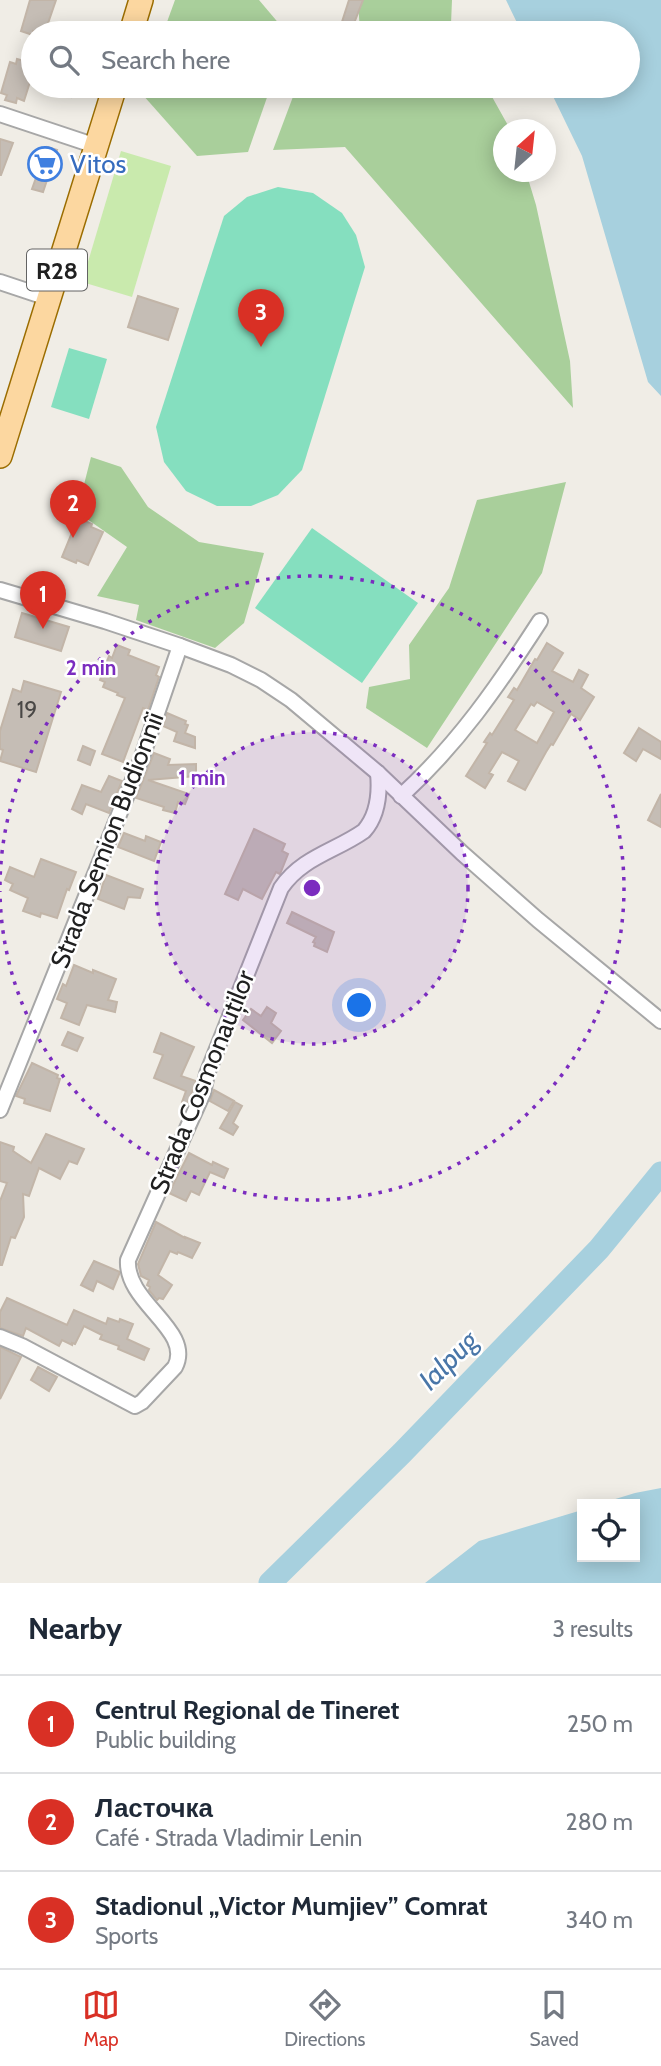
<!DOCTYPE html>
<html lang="en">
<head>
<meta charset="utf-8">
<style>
	:root { --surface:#fff; --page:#f2f2f3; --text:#1f2937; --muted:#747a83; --line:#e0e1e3; --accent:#d93025 }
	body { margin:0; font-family:Cabin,sans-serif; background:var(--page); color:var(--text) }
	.controls { position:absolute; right:21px; bottom:21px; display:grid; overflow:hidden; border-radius:0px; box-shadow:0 4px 18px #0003 }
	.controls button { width:63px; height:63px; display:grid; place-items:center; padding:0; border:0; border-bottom:2px solid var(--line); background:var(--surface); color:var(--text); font:35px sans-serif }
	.compass { position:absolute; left:493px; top:119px; width:63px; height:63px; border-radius:50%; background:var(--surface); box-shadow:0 4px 18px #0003; rotate:27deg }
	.you { position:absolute; left:360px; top:1006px; width:24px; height:24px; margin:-18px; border:5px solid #fff; border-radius:50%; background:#1a73e8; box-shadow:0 0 0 10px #1a73e833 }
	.badge { display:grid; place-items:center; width:46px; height:46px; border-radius:50%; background:var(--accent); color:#fff; font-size:23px; font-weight:700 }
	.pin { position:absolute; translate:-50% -58px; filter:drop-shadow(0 2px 4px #0008) }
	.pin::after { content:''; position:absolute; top:37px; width:24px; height:21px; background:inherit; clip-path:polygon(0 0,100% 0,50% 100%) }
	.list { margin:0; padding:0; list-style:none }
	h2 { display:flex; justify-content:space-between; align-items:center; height:91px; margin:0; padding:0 28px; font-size:30px }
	h2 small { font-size:23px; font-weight:400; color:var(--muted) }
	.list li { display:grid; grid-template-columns:46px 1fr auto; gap:21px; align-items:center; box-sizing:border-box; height:98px; padding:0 28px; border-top:2px solid var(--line) }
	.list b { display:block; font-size:26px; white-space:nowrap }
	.list p { margin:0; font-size:23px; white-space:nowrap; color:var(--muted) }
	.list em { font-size:23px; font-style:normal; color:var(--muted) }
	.icon { flex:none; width:38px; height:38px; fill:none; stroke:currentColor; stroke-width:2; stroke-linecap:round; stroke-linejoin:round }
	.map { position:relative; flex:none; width:661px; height:1583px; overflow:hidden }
	.search { position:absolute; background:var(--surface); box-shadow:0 4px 18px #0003; left:21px; right:21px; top:21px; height:77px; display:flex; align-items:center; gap:18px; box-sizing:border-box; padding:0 24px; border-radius:38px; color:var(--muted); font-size:26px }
	.sheet { height:385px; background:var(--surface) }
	nav { display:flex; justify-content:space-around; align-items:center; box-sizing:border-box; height:98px; border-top:2px solid var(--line); background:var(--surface); font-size:19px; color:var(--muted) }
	nav a { display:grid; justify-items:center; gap:4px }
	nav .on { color:var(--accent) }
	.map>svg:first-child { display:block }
	.grass { fill:#c9eaad }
	.forest { fill:#a9cf9b }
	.pitch { fill:#85dfbf }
	.water { fill:#a7d0de }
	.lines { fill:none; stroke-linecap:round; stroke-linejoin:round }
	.river { stroke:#a7d0de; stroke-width:23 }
	.building { fill:#c5bdb5; stroke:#c2b5a8; stroke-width:2; fill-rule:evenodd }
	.minor-casing { stroke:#a7a7a7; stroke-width:18 }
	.primary-casing { stroke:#9b6d00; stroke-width:26 }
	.minor { stroke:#fff; stroke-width:14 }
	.primary { stroke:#fcd7a0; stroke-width:23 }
	.ring { fill:none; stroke:#7b2cbf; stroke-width:3.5; stroke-dasharray:3.5 7 }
	.labels { text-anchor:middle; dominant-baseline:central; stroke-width:5; stroke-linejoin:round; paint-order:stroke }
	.number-label { font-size:23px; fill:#494745 }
	.shield { fill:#fff; stroke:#636363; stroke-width:2 }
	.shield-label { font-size:24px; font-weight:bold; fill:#202020 }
	.shop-label { font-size:26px; fill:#366cbe; stroke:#fff; text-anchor:start }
	.street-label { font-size:26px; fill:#202020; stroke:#fff }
	.water-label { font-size:28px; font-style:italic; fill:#4976a8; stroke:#fff }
	.centre { fill:#7b2cbf; stroke:#fff; stroke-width:3.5 }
	.ring-label { font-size:21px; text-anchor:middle; font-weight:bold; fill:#7b2cbf; stroke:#fff; stroke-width:5; stroke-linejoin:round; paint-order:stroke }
</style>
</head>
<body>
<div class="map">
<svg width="661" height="1583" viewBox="0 0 661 1583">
	<rect width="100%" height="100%" fill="#f0ede6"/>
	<path class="grass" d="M121 151 171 166 132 297 82 282Z"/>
	<g class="forest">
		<path d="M175 0H259L281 26V33H163Z"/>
		<path d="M358 0H452L451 24 456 33H360Z"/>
		<path d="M145 86H271L248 152 197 156 142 94Z"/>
		<path d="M297 86H486L510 129 504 130V172H526L536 205 570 361 573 408 345 147 273 150Z"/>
		<path d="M91 457 121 467 148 507 199 542 264 553 244 623 215 648 136 620 139 605 97 596 127 547 77 512Z"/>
		<path d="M566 482 542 573 427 748 366 708 369 687 410 679 409 645 449 588 477 500Z"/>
	</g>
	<g class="pitch">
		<path d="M278 187 313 193 342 213 356 235 365 267 302 470 278 495 251 506H217L186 491 164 462 156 427 224 216 247 197Z"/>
		<path d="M69 348 107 359 89 419 51 407Z"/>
		<path d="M312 528 418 603 362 683 255 608Z"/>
	</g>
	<g class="water">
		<path d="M506 0H661V396L648 382 582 156 548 86H628V33H522Z"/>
		<path d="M661 1488V1583H425L479 1541 582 1510V1557H635V1504H599L635 1493Z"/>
	</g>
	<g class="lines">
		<path class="river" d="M270 1583 402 1453 599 1249 661 1173"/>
	</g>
	<g class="building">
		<path d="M30 0H56L46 29 41 28 39 33 33 31V35L21 31Z"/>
		<path d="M349 0H363L353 26 342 22Z"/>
		<path d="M17 59 28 62 26 67 33 69V72L24 101 17 98 16 103 5 100 7 95 1 93 10 62 16 64Z"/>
		<path d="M42 86H74L71 97 42 88Z"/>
		<path d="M0 139 13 143 1 175H0Z"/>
		<path d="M47 147 57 150 43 192 32 189Z"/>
		<path d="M138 296 178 309 168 340 128 327Z"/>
		<path d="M78 518 92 524 91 527 103 532 88 565 77 560 76 563 62 557Z"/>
		<path d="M22 613 69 627 61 651 15 637Z"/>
		<path d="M547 643 563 653 552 671 573 682 579 670 588 675 581 688 594 697 580 720 571 714 553 745 551 744 546 752 525 790 508 781 519 761 502 752 489 773 493 775 485 788 466 776 487 743 484 742 490 733 492 735 514 700 508 697 514 688 517 690 535 659 537 660ZM537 702 554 712 537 743 515 730 531 704 534 706Z"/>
		<path d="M117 645 130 650 128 655 159 667 156 675 159 677 148 710 143 708 123 762 102 754 125 698 117 695 118 693 103 687 105 682 100 680 109 656 112 658Z"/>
		<path d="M24 681 61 692 36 772 0 761 3 750 0 749V731L13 689 21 692Z"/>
		<path d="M167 713 186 721 185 724 188 725 185 733 195 737V748L174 741 177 732 163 726Z"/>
		<path d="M639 728 661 742V759L643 749 636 761 624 753Z"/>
		<path d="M83 746 95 751 90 765 78 760Z"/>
		<path d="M154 753 170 759 168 765 196 764V776L148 780 189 794 185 804 178 802 175 813 163 810 164 807 136 798Z"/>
		<path d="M109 776 122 781 109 813 86 804 82 814 72 809 82 785 101 792Z"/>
		<path d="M661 794V827L648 820Z"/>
		<path d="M254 829 285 844 282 851 288 854 280 874 276 872 262 899 243 889 238 900 225 894Z"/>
		<path d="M124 833 145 841 146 836 161 842 154 861 118 847Z"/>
		<path d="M41 859 76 872 69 890 67 889 57 918 41 913 40 917 23 911 28 898 10 890 13 884 5 880 10 867 34 877Z"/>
		<path d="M106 875 143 889 140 898 128 897 124 909 98 899Z"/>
		<path d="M292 912 334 932 327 952 314 946 315 943 313 942 316 937 287 923Z"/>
		<path d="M74 965 93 973V970L116 979 108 1000 117 1002 115 1012 87 1005 79 1025 61 1018 67 1003 57 999 63 984 66 986Z"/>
		<path d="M267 1007 276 1013 271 1023 281 1031 272 1043 243 1020 251 1009 261 1016Z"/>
		<path d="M68 1032 83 1038 77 1051 62 1045Z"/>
		<path d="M161 1033 194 1047 181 1076 196 1081 187 1105 182 1102 186 1091 154 1078 163 1055 154 1052Z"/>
		<path d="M32 1063 58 1075 57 1078 60 1079 50 1111 24 1103 25 1099 16 1096Z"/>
		<path d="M214 1090 234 1101 228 1111 210 1101Z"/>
		<path d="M235 1102 242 1106 233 1123 238 1127 233 1135 220 1128Z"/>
		<path d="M46 1134 84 1149 77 1164 69 1161 60 1179 39 1168 29 1196 23 1194 24 1217 15 1238 11 1237 2 1265H0V1201L7 1183 0 1181V1142L14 1147 13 1151 31 1163Z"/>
		<path d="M189 1153 212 1165 213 1162 228 1169 224 1178 210 1172 199 1195 191 1191 186 1201 169 1193Z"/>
		<path d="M156 1222 185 1238V1237L200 1243 192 1258 178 1252 177 1254 170 1251 158 1275 172 1285 163 1299 159 1298 157 1300 149 1290 150 1287 147 1285 149 1280 141 1276 138 1264Z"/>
		<path d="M94 1261 120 1272 113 1289 97 1281 93 1291 81 1285Z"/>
		<path d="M7 1298 67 1325 74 1310 106 1324 108 1318 119 1322 120 1319 133 1324 127 1339 149 1349 144 1360 118 1349 119 1346 100 1339 102 1335 84 1326 75 1344 72 1343V1345L62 1340 59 1346 26 1328 23 1336 0 1328V1312Z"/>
		<path d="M0 1347 21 1357 0 1399Z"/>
		<path d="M38 1367 57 1377 49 1391 31 1380Z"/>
	</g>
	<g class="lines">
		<g class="minor-casing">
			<g id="minor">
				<path d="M0 114 96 146"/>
				<path d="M0 282 48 298"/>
				<path d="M0 590 105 621 180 646 231 665 261 680 291 700 378 773 462 853 538 920 661 1021"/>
				<path d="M401 796C458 744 498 686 540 621"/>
				<path d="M0 1110 141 760 180 646"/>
				<path d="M0 1337 22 1346 135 1406 142 1402 175 1367C194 1330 125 1303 128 1260L203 1093 207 1074 281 888C302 857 336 851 364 831 378 815 380 794 378 773"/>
			</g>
		</g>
		<g class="primary-casing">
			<g id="primary">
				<path d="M131 33 141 0"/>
				<path d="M0 456 115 86"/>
			</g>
		</g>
		<use href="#minor" class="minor"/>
		<use href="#primary" class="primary"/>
	</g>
	<circle cx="312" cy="888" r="156" fill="#7b2cbf" fill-opacity=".12"/>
	<g class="ring">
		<circle cx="312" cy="888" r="156"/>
		<path d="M0 885A312 312 0 1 1 0 891"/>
	</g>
	<defs>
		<g id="supermarket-ring" transform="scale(1.75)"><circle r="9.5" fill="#fff" stroke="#3f7fe0" stroke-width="1.5"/><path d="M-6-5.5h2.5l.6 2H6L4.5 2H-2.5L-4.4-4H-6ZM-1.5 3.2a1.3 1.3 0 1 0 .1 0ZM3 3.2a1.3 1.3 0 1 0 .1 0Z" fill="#3f7fe0"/></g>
	</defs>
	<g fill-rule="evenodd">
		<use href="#supermarket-ring" x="45" y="164"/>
	</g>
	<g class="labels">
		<g class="number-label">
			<text x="27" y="710">19</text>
		</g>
		<rect class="shield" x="27" y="249.5" width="60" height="41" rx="5"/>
		<g class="shield-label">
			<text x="57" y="270">R28</text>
		</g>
		<g class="shop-label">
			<text x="70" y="164">Vitos</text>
		</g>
		<g class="street-label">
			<text transform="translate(107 840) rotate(-69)">Strada Semion Budionnîi</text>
			<text transform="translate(202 1082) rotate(-68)">Strada Cosmonauților</text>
		</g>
		<g class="water-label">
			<text transform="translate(448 1360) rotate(-45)">Ialpug</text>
		</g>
	</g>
	<circle cx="312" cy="888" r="10" class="centre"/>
	<g class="ring-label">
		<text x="91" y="675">2 min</text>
		<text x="202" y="785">1 min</text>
	</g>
</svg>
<div class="controls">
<button><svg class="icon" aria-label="locate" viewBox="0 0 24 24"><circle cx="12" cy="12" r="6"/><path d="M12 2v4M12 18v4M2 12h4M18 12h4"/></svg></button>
</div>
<svg class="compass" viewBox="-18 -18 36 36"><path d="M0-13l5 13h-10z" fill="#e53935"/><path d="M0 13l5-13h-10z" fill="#747a83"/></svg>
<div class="you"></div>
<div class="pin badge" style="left:43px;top:629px">1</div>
<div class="pin badge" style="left:73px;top:538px">2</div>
<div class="pin badge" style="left:261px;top:347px">3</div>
<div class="search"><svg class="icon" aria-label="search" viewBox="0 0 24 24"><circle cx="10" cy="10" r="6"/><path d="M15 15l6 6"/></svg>Search here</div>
</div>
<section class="sheet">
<h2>Nearby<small>3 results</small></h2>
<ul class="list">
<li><span class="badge">1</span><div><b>Centrul Regional de Tineret</b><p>Public building</p></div><em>250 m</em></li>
<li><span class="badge">2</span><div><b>Ласточка</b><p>Café · Strada Vladimir Lenin</p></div><em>280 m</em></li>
<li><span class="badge">3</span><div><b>Stadionul „Victor Mumjiev” Comrat</b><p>Sports</p></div><em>340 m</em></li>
</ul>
</section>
<nav>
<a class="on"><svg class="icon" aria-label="map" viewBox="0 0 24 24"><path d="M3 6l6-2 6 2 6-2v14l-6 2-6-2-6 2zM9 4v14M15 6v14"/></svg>Map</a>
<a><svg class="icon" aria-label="directions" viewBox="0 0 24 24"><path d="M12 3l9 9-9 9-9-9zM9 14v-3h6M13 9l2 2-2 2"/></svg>Directions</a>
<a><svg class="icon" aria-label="saved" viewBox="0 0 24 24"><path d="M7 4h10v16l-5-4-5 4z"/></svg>Saved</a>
</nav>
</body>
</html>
